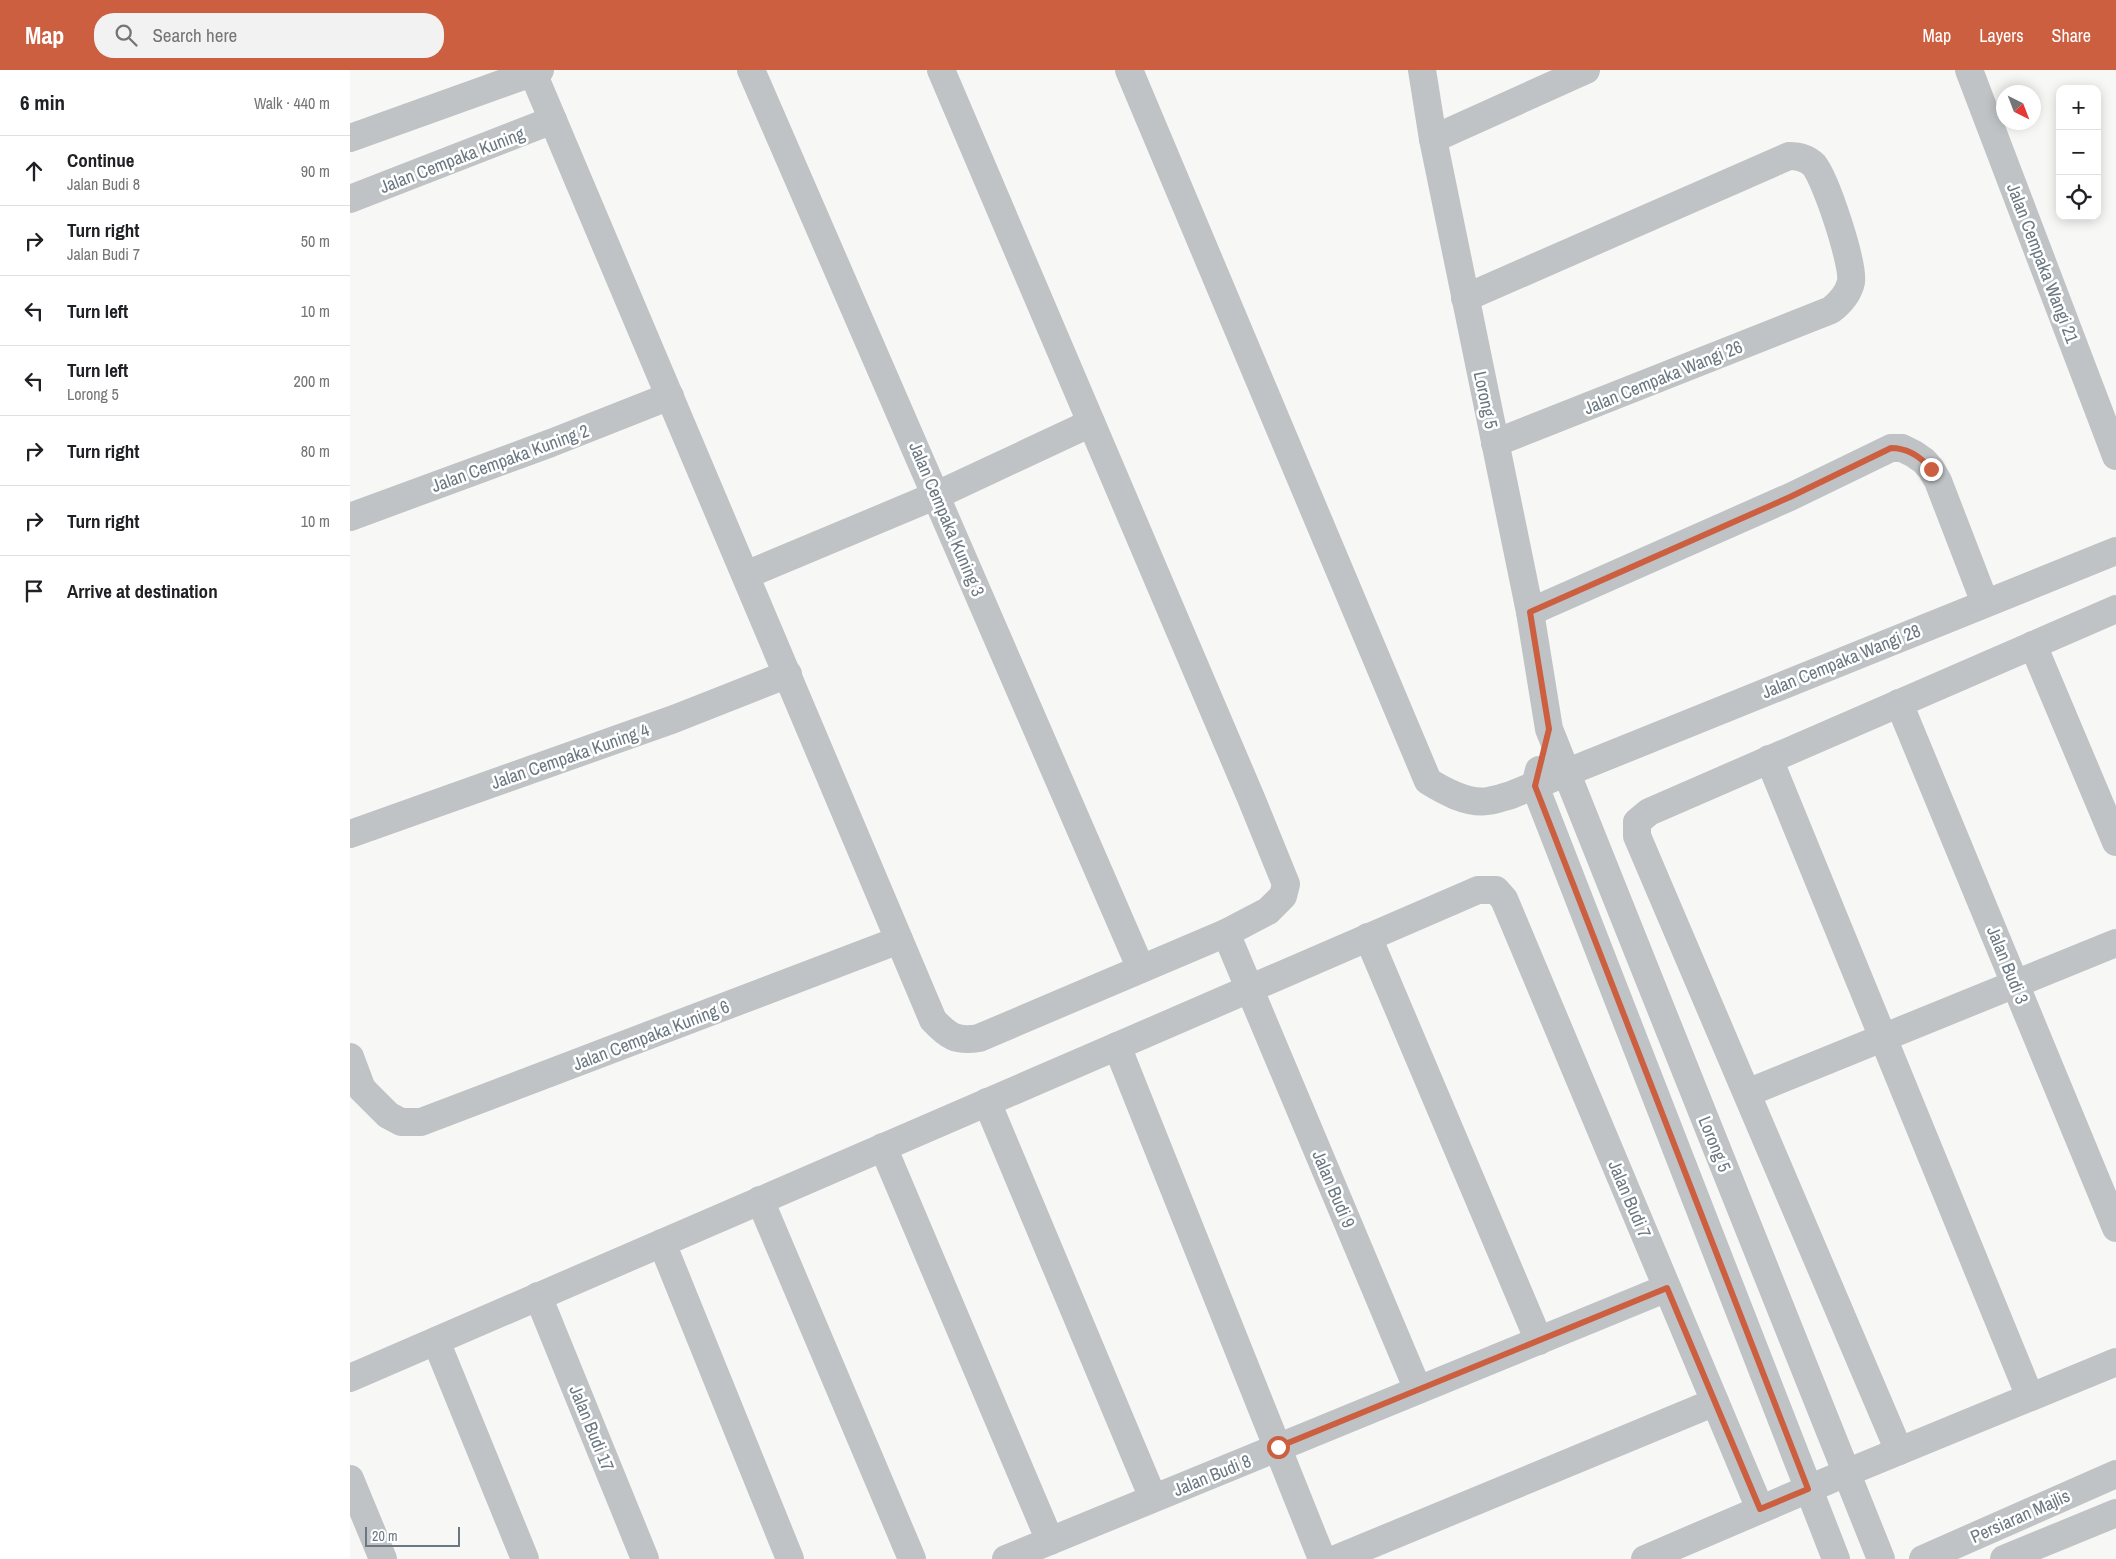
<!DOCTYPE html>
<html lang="en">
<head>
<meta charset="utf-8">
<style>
	:root { --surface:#fff; --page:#f2f2f2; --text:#202124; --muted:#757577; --line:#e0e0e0; --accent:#cc5f40 }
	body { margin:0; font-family:"Archivo Narrow",sans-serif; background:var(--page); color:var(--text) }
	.controls { position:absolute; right:15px; top:15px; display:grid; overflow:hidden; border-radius:10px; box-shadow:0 2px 12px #0003 }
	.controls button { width:45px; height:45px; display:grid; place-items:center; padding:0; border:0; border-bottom:1px solid var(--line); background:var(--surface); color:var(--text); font:25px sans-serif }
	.compass { position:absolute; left:1646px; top:15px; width:45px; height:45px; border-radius:50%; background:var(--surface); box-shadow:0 2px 12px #0003; rotate:138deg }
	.scale { position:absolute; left:15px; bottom:12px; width:95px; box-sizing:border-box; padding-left:5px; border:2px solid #6b7882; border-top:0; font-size:14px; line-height:18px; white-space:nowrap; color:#6b7882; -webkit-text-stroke:4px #fff; paint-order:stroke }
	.stop { position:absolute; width:15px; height:15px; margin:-11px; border:4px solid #cc5f40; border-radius:50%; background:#fff }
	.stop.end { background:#cc5f40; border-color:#fff; box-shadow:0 1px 5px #0008 }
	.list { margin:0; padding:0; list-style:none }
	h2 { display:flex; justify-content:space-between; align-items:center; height:65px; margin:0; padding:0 20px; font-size:21px }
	h2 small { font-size:16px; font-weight:400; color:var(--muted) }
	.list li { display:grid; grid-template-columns:32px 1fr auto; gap:15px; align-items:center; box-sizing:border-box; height:70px; padding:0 20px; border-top:1px solid var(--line) }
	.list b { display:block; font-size:19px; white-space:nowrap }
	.list p { margin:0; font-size:16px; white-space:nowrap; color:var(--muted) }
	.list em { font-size:16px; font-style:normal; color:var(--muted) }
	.icon { flex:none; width:28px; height:28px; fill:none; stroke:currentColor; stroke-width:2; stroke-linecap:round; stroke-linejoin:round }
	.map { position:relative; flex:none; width:1766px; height:1489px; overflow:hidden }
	header { display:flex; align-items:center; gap:30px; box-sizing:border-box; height:70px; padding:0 25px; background:var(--accent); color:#fff }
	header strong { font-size:24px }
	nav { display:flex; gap:28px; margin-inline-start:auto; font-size:18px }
	.search { width:350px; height:45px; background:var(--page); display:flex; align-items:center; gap:12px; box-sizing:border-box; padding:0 18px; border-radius:20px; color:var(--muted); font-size:19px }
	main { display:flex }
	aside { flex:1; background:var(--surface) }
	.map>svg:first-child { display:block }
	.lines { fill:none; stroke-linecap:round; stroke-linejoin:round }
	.minor { stroke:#bfc3c6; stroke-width:28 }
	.route { stroke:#cc5f40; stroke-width:6 }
	.labels { text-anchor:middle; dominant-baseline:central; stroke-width:5; stroke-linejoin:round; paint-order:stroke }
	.street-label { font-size:18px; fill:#6b7882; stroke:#fff }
</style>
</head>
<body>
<header>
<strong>Map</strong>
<div class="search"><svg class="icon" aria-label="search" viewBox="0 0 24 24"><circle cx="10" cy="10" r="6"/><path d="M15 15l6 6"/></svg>Search here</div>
<nav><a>Map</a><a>Layers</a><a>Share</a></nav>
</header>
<main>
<aside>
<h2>6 min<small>Walk · 440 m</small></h2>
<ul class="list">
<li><svg class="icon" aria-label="ahead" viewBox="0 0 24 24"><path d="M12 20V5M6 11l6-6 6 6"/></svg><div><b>Continue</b><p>Jalan Budi 8</p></div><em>90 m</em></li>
<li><svg class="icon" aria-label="right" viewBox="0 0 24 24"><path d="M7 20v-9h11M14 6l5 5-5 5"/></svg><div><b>Turn right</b><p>Jalan Budi 7</p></div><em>50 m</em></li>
<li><svg class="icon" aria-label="left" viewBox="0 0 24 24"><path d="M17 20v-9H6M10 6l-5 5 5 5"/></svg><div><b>Turn left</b></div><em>10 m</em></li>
<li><svg class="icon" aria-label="left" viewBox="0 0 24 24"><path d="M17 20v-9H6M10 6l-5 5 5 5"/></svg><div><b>Turn left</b><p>Lorong 5</p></div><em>200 m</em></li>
<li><svg class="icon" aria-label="right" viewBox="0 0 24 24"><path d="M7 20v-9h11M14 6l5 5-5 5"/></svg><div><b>Turn right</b></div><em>80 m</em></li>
<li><svg class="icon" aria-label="right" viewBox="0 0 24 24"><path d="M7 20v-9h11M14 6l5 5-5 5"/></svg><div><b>Turn right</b></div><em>10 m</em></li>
<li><svg class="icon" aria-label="arrive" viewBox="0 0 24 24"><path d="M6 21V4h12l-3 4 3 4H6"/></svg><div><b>Arrive at destination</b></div></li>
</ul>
</aside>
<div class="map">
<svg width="1766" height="1489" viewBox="0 0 1766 1489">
	<rect width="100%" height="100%" fill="#f7f7f5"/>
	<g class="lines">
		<g class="minor">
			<path d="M401 0 791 899"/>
			<path d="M779 0 1078 711C1094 721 1117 734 1138 731 1146 730 1154 727 1161 725L1766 481"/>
			<path d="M1072 0 1083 69 1180 542 1199 659 1531 1489"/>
			<path d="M1619 0 1766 386"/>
			<path d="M183 3 583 950C598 966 606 972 629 968L876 863 918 841 933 826 936 814 901 728 591 0"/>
			<path d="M0 68 190 0"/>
			<path d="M1083 69 1236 0"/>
			<path d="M0 129 203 50"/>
			<path d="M1115 228 1439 86C1449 86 1457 88 1464 95 1476 110 1504 194 1501 212 1498 225 1490 233 1481 240L1145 373"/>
			<path d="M0 447 201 373 320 326"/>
			<path d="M396 505 587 425 741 353"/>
			<path d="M1180 542 1440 427 1541 378H1552L1564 384 1574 391 1581 399 1588 411 1635 533"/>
			<path d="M1683 575 1766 772"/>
			<path d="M1549 633 1766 1158"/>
			<path d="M1419 689 1680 1327"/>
			<path d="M1189 700 1185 716 1486 1489"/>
			<path d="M0 764 324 649 438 604"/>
			<path d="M876 863 1068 1320"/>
			<path d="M1018 867 1189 1271"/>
			<path d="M767 976 972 1489"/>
			<path d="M0 987 12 1019 38 1045 51 1052H71L549 870"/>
			<path d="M1397 1023 1766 873"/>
			<path d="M637 1032 803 1428"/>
			<path d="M533 1077 700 1471"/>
			<path d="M410 1130 562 1489"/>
			<path d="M312 1173 440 1489"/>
			<path d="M188 1226 295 1489"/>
			<path d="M86 1271 175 1489"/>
			<path d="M0 1308 1128 820H1146L1154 829 1410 1439"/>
			<path d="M1549 1381 1287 766V752L1299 742 1766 539"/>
			<path d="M0 1409 33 1489"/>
			<path d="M656 1489 1317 1218"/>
			<path d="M986 1489 1365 1332"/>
			<path d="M1295 1489 1496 1403 1766 1292"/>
			<path d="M1573 1489 1766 1404"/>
			<path d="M1654 1489 1766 1443"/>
		</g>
	</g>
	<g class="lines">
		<path class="route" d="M928 1377 1317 1218 1410 1439 1458 1419 1185 716 1199 659 1180 542 1440 427 1541 378C1558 378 1570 386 1581 399"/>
	</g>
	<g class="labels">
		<g class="street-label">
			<text transform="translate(102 90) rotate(-21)">Jalan Cempaka Kuning</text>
			<text transform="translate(1693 193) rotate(69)">Jalan Cempaka Wangi 21</text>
			<text transform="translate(1313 307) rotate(-22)">Jalan Cempaka Wangi 26</text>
			<text transform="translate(1136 330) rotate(78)">Lorong 5</text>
			<text transform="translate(160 388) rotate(-20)">Jalan Cempaka Kuning 2</text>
			<text transform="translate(597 449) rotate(67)">Jalan Cempaka Kuning 3</text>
			<text transform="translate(1491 591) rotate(-22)">Jalan Cempaka Wangi 28</text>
			<text transform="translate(220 686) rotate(-19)">Jalan Cempaka Kuning 4</text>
			<text transform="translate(1658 895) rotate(68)">Jalan Budi 3</text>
			<text transform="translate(301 965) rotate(-21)">Jalan Cempaka Kuning 6</text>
			<text transform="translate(1365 1074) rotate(68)">Lorong 5</text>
			<text transform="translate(984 1119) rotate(67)">Jalan Budi 9</text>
			<text transform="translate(1280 1129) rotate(67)">Jalan Budi 7</text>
			<text transform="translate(242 1358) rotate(68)">Jalan Budi 17</text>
			<text transform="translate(862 1405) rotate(-22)">Jalan Budi 8</text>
			<text transform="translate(1670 1446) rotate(-24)">Persiaran Majlis</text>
		</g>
	</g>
</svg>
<div class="controls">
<button>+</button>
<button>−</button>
<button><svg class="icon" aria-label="locate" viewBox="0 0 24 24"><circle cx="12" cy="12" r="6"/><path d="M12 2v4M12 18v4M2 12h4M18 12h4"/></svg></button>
</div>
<svg class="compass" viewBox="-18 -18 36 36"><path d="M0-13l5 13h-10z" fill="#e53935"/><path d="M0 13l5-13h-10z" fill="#757577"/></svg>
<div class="scale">20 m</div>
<div class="stop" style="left:928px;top:1377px"></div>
<div class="stop end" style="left:1581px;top:399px"></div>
</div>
</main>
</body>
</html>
